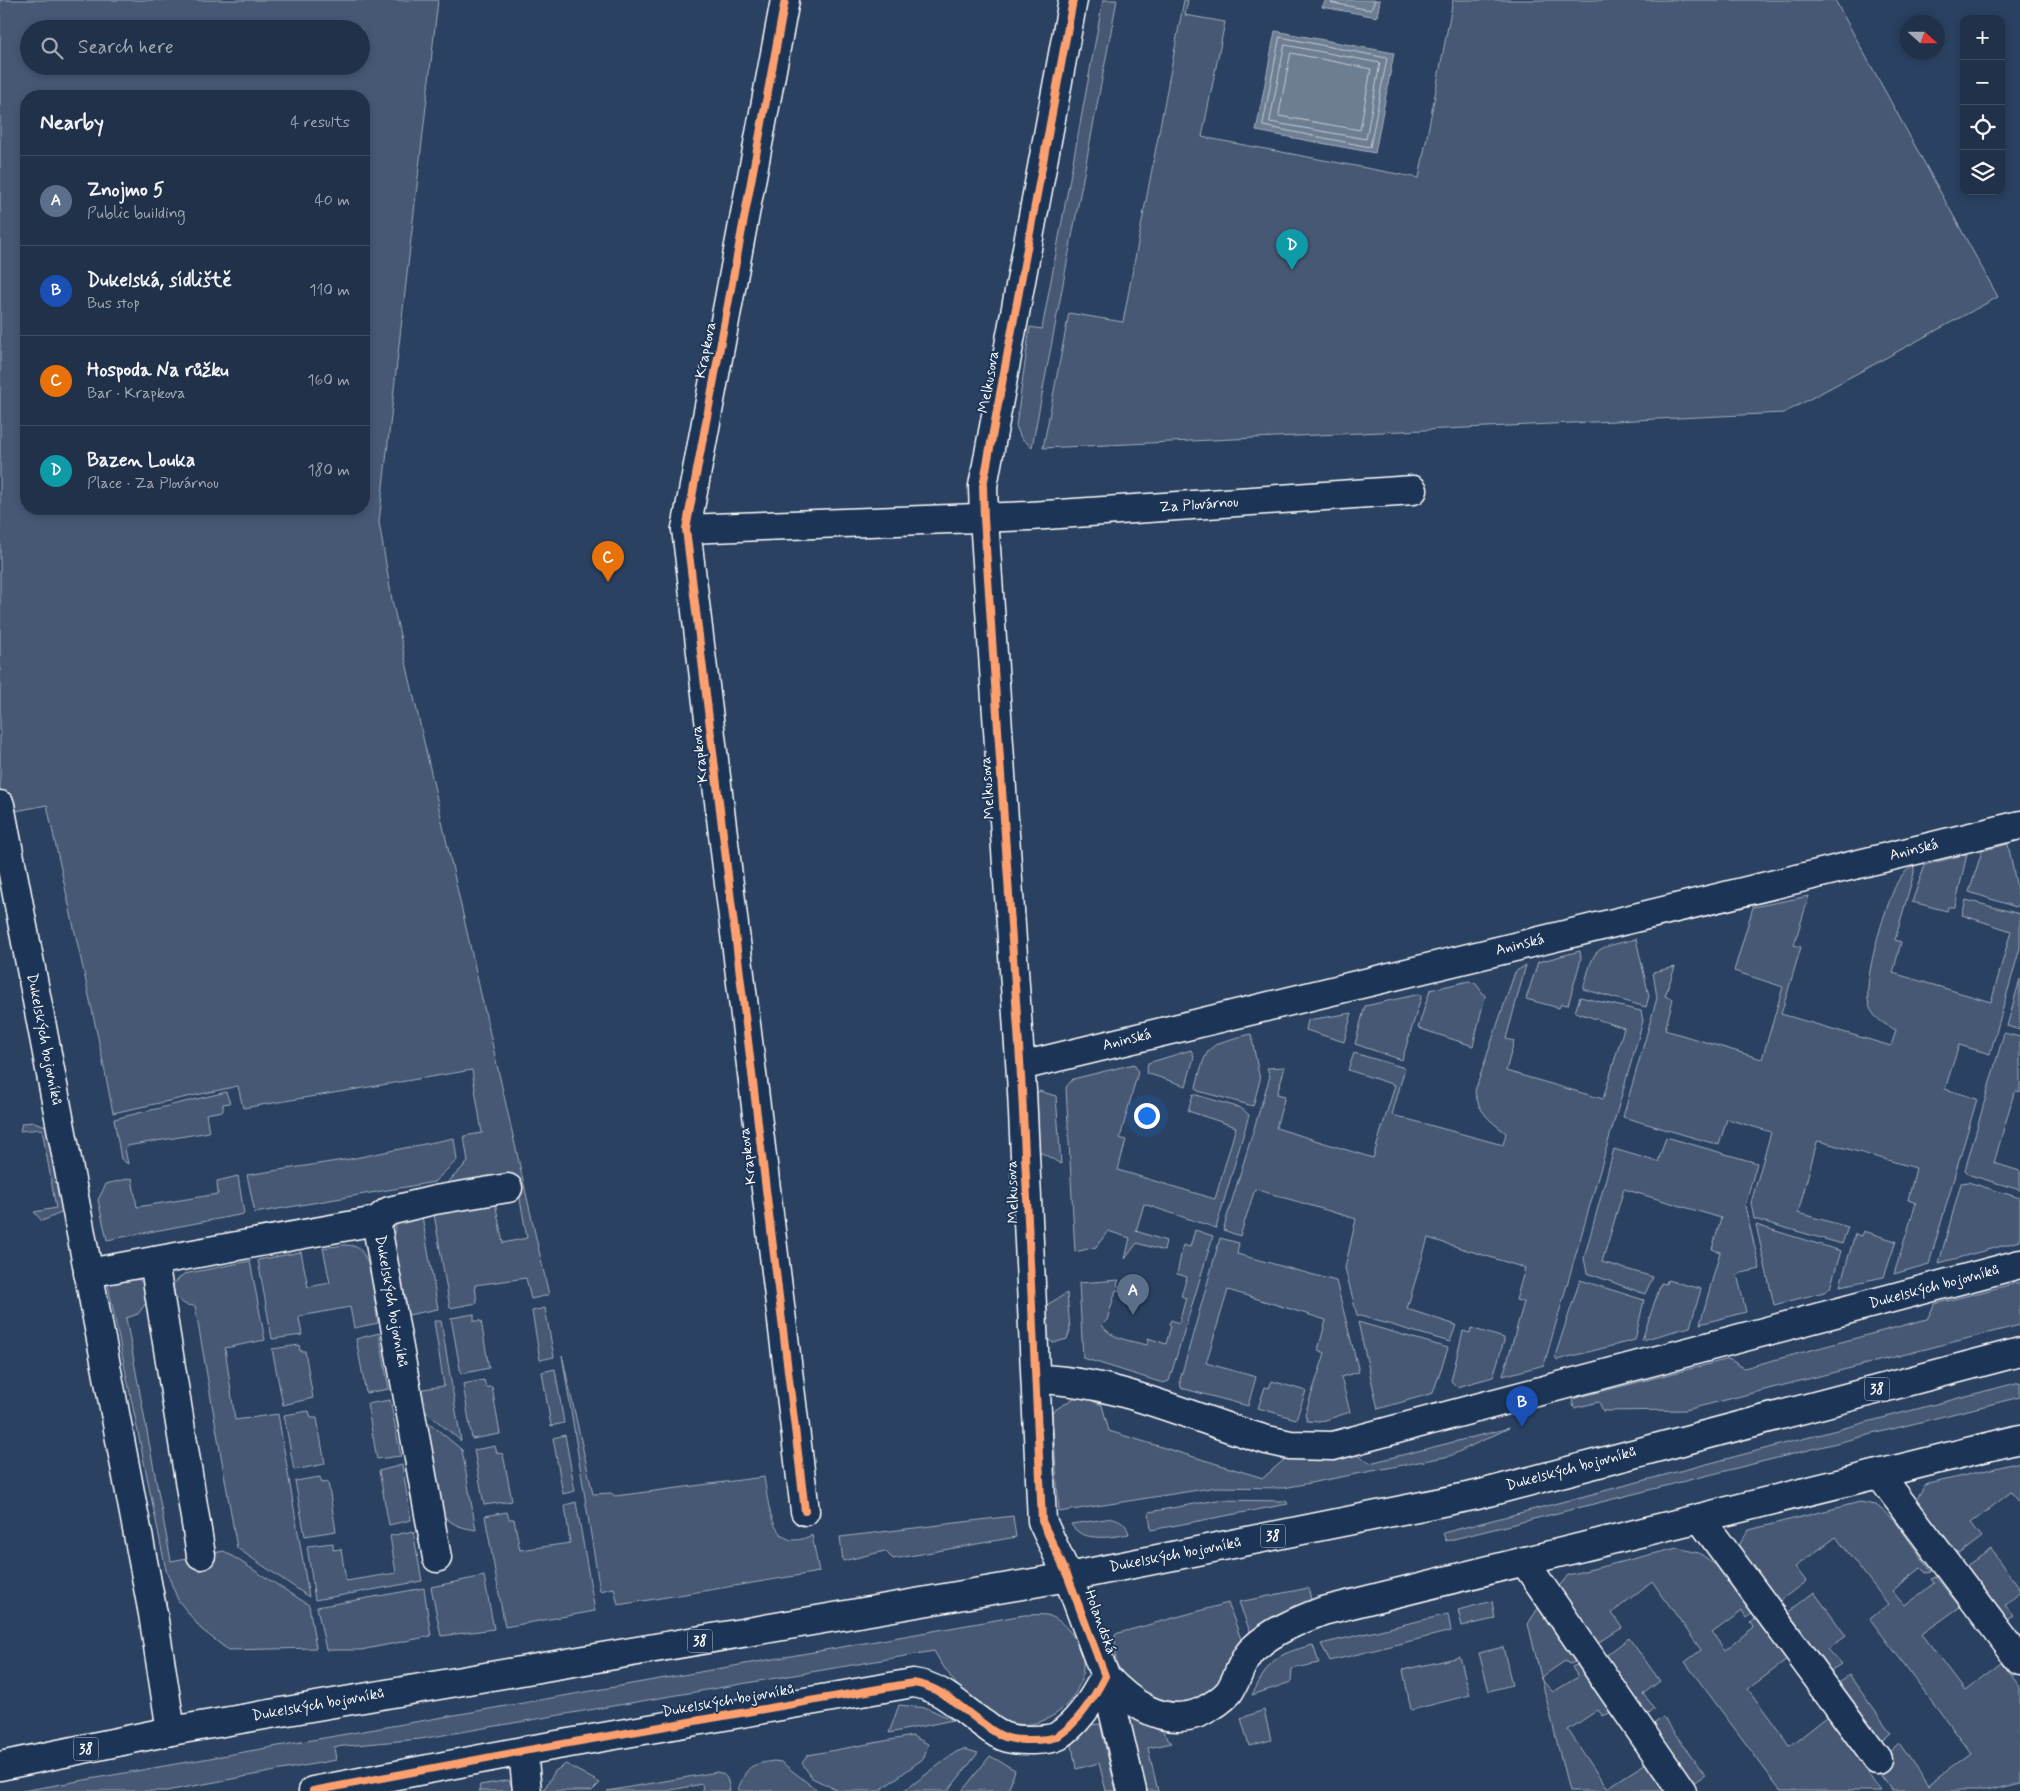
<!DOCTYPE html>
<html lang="en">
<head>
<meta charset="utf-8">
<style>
	:root { --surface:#203149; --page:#2d3d53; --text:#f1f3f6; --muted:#a2a9b4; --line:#3d4c61; --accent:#8bbbb9 }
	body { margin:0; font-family:Mynerve,sans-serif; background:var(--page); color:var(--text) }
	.controls { position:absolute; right:15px; top:15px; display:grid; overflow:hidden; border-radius:10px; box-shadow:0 2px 8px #0003 }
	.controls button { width:45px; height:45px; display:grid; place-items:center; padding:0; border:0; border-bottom:1px solid var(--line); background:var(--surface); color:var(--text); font:25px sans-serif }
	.compass { position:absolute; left:1900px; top:15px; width:45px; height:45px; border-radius:50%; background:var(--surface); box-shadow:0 2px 8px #0003; rotate:111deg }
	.you { position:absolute; left:1146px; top:1115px; width:18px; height:18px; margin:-12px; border:4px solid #fff; border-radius:50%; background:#1a73e8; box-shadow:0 0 0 8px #1a73e833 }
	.badge { display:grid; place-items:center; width:32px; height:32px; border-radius:50%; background:var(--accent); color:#fff; font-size:16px; font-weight:700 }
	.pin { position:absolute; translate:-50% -41px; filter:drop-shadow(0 1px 2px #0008) }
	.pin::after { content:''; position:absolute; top:26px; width:18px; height:15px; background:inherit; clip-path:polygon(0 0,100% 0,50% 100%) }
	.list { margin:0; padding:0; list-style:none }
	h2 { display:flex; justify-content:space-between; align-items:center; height:65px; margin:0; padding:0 20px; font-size:21px }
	h2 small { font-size:16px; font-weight:400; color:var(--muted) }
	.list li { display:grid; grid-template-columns:32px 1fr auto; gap:15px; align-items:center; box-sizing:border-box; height:90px; padding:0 20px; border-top:1px solid var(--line) }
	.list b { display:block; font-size:19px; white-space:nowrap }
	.list p { margin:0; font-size:16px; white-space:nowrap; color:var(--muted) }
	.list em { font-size:16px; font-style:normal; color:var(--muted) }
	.icon { flex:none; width:28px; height:28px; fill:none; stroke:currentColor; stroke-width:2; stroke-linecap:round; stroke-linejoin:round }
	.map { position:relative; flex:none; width:2020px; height:1791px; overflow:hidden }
	.search { position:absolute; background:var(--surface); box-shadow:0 2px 8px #0003; left:20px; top:20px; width:350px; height:55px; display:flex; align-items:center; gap:12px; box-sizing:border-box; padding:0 18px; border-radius:28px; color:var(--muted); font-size:19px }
	.panel { position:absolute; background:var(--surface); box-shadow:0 2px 8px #0003; left:20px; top:90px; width:350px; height:425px; border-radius:20px }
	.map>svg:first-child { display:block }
	.green { fill:#465975; stroke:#a2acba; fill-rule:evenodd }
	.water { fill:#6d7d92; stroke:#a7b1be }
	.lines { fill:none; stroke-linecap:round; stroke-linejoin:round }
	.shore { stroke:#c5cbd3; stroke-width:1 }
	.minor-casing { stroke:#fff; stroke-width:31 }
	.tertiary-casing { stroke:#fff; stroke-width:31 }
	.primary-casing { stroke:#fff; stroke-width:31 }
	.minor { stroke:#1d3557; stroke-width:28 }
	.tertiary { stroke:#1d3557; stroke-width:28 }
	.primary { stroke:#1d3557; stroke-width:28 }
	.cycleway-casing { stroke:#1d3557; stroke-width:11 }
	.cycleway { stroke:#fca06f; stroke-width:8 }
	.labels { text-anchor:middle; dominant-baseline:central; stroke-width:4; stroke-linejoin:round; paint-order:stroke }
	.shield { fill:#1d3557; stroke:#bbc2cd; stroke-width:1 }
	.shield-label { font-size:14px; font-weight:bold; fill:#fff }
	.street-label { font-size:15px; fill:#fff; stroke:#1d3557 }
</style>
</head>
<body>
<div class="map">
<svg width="2020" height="1791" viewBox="0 0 2020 1791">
	<rect width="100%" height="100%" fill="#2a4161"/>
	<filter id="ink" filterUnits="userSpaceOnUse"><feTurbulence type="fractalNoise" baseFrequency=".02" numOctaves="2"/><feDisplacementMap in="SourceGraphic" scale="10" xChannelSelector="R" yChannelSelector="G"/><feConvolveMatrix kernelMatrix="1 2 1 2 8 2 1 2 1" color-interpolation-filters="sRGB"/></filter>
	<g filter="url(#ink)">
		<g class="green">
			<path d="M0 0H438L379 522 392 600 549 1295 531 1299 526 1278 475 1285 477 1303 450 1308 433 1208 494 1197 503 1243 527 1238 516 1177 440 1190 468 1162 464 1136 482 1133 472 1070 243 1108 238 1086 113 1113C94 1012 69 908 47 805L0 814ZM29 29H361V66H29ZM26 96H364V509H26Z"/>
			<path d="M1103 0H1117L1032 447 1021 438 1016 426 1030 327 1042 329Z"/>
			<path d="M1184 0H1188L1185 15 1225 22 1202 137 1419 178 1453 0H1835L1998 297 1784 413 1043 448 1069 313 1123 322Z"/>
			<path d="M2008 844 2020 904 2016 907 1969 892 1982 851Z"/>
			<path d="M1967 854 1955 907H1948L1947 911 1912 902 1925 865Z"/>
			<path d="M1914 866V873L1895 940 1901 942 1893 973 1991 1002 2011 931 1962 915 1966 900 2020 914V948L1990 1054 1959 1045 1945 1089 1977 1099 1929 1264 1894 1274 1916 1203 1908 1200 1916 1168 1819 1141 1817 1142 1798 1213 1848 1227 1842 1244 1754 1219 1751 1203 1771 1132 1727 1119 1719 1145 1623 1117 1657 998 1653 972 1675 967 1665 996 1673 999 1665 1030 1762 1059 1783 987 1734 971 1753 907 1809 896 1794 945 1801 947 1781 1014 1891 1046 1896 1030C1885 1025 1872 1017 1869 1005 1862 981 1885 908 1896 885 1900 876 1906 870 1914 866Z"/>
			<path d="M1636 939 1649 996 1646 1007 1583 989C1596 945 1591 950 1636 939Z"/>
			<path d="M1580 951 1581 959 1568 1005 1561 1004 1559 1008 1526 999 1538 962Z"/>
			<path d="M1526 965 1506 1039 1514 1041 1506 1071 1603 1099 1624 1028 1575 1012 1580 997 1641 1011 1643 1021 1544 1365 1503 1376 1524 1302 1516 1300 1525 1268 1428 1238 1407 1309 1456 1325 1450 1342 1357 1315 1345 1268 1356 1219 1255 1189 1240 1236 1223 1230 1270 1076 1267 1068 1285 1067 1277 1094 1285 1096 1276 1128 1373 1158 1395 1085 1348 1070 1354 1053 1405 1068 1392 1115 1503 1145 1506 1133C1490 1121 1478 1112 1475 1091L1515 972Z"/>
			<path d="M2020 979V1030L2007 1026Z"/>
			<path d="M1469 981 1476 984 1485 996 1473 1046 1418 1028 1430 990Z"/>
			<path d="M1420 994 1421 998 1402 1060 1355 1044 1365 1006Z"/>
			<path d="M1352 1013 1344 1042 1306 1030 1308 1020Z"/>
			<path d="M2004 1033 2020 1037V1092L2016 1091 2014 1093 1994 1163 2020 1171V1190L1970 1175 1965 1170Z"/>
			<path d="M1251 1034 1260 1080 1253 1106 1198 1091 1196 1087C1207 1043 1207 1045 1251 1034Z"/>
			<path d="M1191 1050 1194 1057 1186 1086 1146 1073 1148 1063Z"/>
			<path d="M1134 1064 1138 1072 1120 1138 1126 1140 1118 1170 1215 1199 1236 1127 1188 1111 1193 1094 1241 1108 1249 1115 1216 1228 1144 1204 1136 1231 1166 1241 1164 1251 1137 1243 1125 1259 1130 1238 1108 1231 1096 1247 1075 1252 1066 1087 1073 1079Z"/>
			<path d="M1039 1091 1056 1096 1061 1164 1035 1149 1033 1097Z"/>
			<path d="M226 1092 230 1103 223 1104V1111L206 1114 209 1132 127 1146 125 1149 128 1164 121 1159 114 1119Z"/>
			<path d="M34 1122 46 1126 53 1134 64 1200 61 1213 42 1221 34 1212 56 1208 42 1129 20 1131 22 1123Z"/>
			<path d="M1666 1137 1757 1163 1745 1206 1760 1269 1737 1274 1746 1312 1700 1324 1720 1252 1712 1249 1721 1218 1624 1189 1602 1262 1653 1277 1645 1294 1587 1273 1584 1258 1614 1149 1658 1162Z"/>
			<path d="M454 1138 457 1160 434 1182 255 1213 247 1175 350 1159Z"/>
			<path d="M238 1176 244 1214 107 1240 98 1200 106 1184 132 1178 137 1207 218 1194 217 1181Z"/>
			<path d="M1968 1182 2020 1198V1241L1939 1263 1961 1183Z"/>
			<path d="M421 1210 438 1309 403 1316 393 1236 397 1223Z"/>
			<path d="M1756 1225 1841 1251 1830 1288 1824 1292 1774 1305Z"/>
			<path d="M1195 1230 1213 1236 1169 1381 1163 1383 1083 1358 1079 1283 1119 1280 1117 1285 1127 1292 1116 1290 1107 1320 1102 1325C1110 1339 1132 1341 1147 1345L1149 1340 1148 1338 1166 1344 1171 1326 1169 1324 1171 1320 1179 1323 1186 1298 1181 1296 1187 1277 1177 1274 1183 1245 1190 1247Z"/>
			<path d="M1863 1231 1896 1241 1884 1277 1840 1286 1855 1234 1861 1236Z"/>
			<path d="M1220 1238 1239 1243 1237 1254 1336 1281 1359 1372 1341 1377 1350 1412 1319 1422 1307 1421 1305 1414 1325 1353 1318 1350 1326 1320 1228 1290 1206 1363 1256 1377 1248 1406 1181 1388 1180 1380Z"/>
			<path d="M344 1245C351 1245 358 1246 362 1252 373 1267 375 1304 378 1323L354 1328 350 1307 301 1316 299 1318 302 1335 272 1339 258 1260 301 1252 308 1287 330 1283 323 1248Z"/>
			<path d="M250 1261 265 1340 225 1348 235 1420 278 1414 309 1597 237 1548 195 1306 186 1305 175 1297 173 1284 184 1274Z"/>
			<path d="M132 1274 144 1284 146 1303 138 1314 126 1318 171 1561 224 1551 309 1605 316 1648 228 1650 201 1629 178 1600 166 1570 108 1285 120 1276Z"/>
			<path d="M1580 1280 1644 1300 1635 1340 1557 1360 1555 1356Z"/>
			<path d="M1667 1280 1701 1289 1690 1327 1642 1340 1661 1283 1666 1284Z"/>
			<path d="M2020 1282V1325L1686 1410 1603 1411 1599 1402 1574 1408 1572 1399 1729 1359 1744 1368 1927 1319 1935 1304Z"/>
			<path d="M1067 1293 1070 1330 1067 1339 1053 1343 1047 1338 1045 1306Z"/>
			<path d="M545 1308 554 1357 540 1360 532 1311Z"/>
			<path d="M474 1314V1321H481L489 1368 461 1374 451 1318Z"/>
			<path d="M434 1321H441L461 1441 419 1406 416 1390 444 1386Z"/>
			<path d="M1358 1322 1448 1348 1433 1393 1378 1409Z"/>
			<path d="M1471 1328 1504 1338V1341L1493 1377 1457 1387 1451 1381 1463 1331 1470 1333Z"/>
			<path d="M379 1333 389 1389 366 1393 356 1339Z"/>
			<path d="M299 1345 300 1351H305L313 1398 283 1405 272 1349Z"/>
			<path d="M562 1355 593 1494 611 1493 615 1496 764 1477C769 1505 771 1556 812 1535L819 1572 618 1605 614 1588 600 1591Z"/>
			<path d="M555 1369 564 1423 551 1426 542 1372Z"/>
			<path d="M484 1380 486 1387H492L500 1434 472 1439 463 1384Z"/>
			<path d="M1272 1381 1306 1391 1296 1419 1258 1408 1265 1387 1269 1388Z"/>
			<path d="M2020 1382V1397L1446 1541 1443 1533Z"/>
			<path d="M1074 1398H1086L1102 1405 1109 1431 1263 1478 1286 1458 1327 1460 1357 1455 1370 1463 1509 1428 1450 1456 1284 1488 1217 1487 1059 1512 1052 1412Z"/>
			<path d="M390 1400 401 1456 377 1459 367 1404Z"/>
			<path d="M309 1411 311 1418H317L325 1464 294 1470 284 1415Z"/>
			<path d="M421 1416 462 1450 476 1530C464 1528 454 1526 445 1517 430 1500 425 1440 421 1416Z"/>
			<path d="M565 1435 575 1491 563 1494 553 1438Z"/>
			<path d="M495 1446 497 1453 503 1454 512 1501 484 1505 474 1450Z"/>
			<path d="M2020 1462V1503L2011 1492 1971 1523 1982 1537 1954 1558 1914 1503 1925 1485Z"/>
			<path d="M402 1465 411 1520 389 1525 379 1471Z"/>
			<path d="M320 1477 322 1483 328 1482 336 1531 305 1536 295 1481Z"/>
			<path d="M1217 1500 1286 1501 1288 1504 1151 1530 1149 1512Z"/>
			<path d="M576 1502 595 1611 505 1627 485 1516 507 1512 509 1519H514L520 1550 570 1543 565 1505Z"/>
			<path d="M1860 1502 1876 1505 1894 1520 1932 1572 1926 1573 1921 1568 1892 1591 1905 1606 1934 1583 1931 1579 1936 1577 1960 1607 1922 1634 1965 1691 2002 1663 2020 1687V1783L1987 1791H1892L1874 1766 1899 1743 1928 1785 1971 1753 1870 1619 1888 1604 1836 1537 1795 1567 1806 1581 1776 1604 1737 1548 1749 1530Z"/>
			<path d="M1013 1516 1016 1537 893 1559 885 1551 843 1561 840 1537Z"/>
			<path d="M1113 1518C1123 1521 1126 1524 1129 1534 1112 1537 1081 1543 1071 1524Z"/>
			<path d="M413 1531 422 1581 315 1600 307 1546 333 1543V1550L341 1549 346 1581 396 1573 390 1536Z"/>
			<path d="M1677 1548 1699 1553 1716 1565 1752 1614 1747 1618 1742 1611 1712 1633 1725 1650 1754 1627 1751 1623 1755 1619 1787 1660 1748 1689 1790 1746 1828 1716 1881 1791H1781L1685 1662 1701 1650 1652 1581 1612 1613 1622 1628 1595 1645 1557 1589 1568 1575Z"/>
			<path d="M1991 1549 2020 1591 2005 1605 2014 1616 2003 1623 1963 1569Z"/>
			<path d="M484 1576 494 1629 441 1636 431 1587Z"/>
			<path d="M424 1588 431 1636 361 1650H326L317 1607Z"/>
			<path d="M1308 1588 1314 1610 1253 1640 1239 1602Z"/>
			<path d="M1814 1592 1846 1636 1828 1649 1841 1664 1827 1673 1786 1614Z"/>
			<path d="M1492 1601 1495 1619 1462 1626 1458 1610Z"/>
			<path d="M1228 1603 1245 1650 1219 1692 1192 1704 1168 1706 1129 1684 1116 1663 1115 1634Z"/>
			<path d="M1540 1605 1576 1662 1569 1664 1565 1661 1540 1678 1553 1692 1578 1677 1572 1667 1578 1664 1612 1712 1603 1716 1598 1710 1568 1730 1607 1788 1646 1763 1665 1791H1569L1528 1624Z"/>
			<path d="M1448 1614 1451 1631 1330 1661 1321 1644Z"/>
			<path d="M1024 1615C1031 1615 1040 1614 1047 1615 1058 1618 1064 1625 1071 1633 1106 1674 1059 1735 1010 1723 977 1715 949 1678 934 1651L420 1739 334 1747 336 1760 166 1791H22Z"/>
			<path d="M1629 1638 1660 1681 1643 1694 1655 1708 1644 1717 1604 1657Z"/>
			<path d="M1313 1645 1319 1663 1292 1669 1291 1682 1252 1695C1271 1659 1273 1655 1313 1645Z"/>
			<path d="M1503 1647 1512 1685 1489 1691 1479 1653Z"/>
			<path d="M1460 1657 1470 1695 1411 1710 1403 1670Z"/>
			<path d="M1849 1675 1891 1733 1878 1744 1836 1684Z"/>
			<path d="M899 1705 927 1708 953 1720 889 1733Z"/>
			<path d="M1126 1705 1154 1721 1172 1743 1148 1748 1158 1791H1147Z"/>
			<path d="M1264 1710 1271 1740 1249 1746 1241 1718Z"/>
			<path d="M1663 1717 1705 1775 1690 1785 1651 1726Z"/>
			<path d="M1100 1724 1116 1791H1106L1099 1763 1076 1769 1071 1739 1088 1725Z"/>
			<path d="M912 1736 928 1744 924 1758 879 1791H839L812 1778 802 1763 808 1755Z"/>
			<path d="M964 1749 978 1753 948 1791H904L956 1752Z"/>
			<path d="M990 1756 1015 1770 1008 1791H962Z"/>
			<path d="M774 1761 781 1762 818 1791H740L738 1789C748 1765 749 1765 774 1761Z"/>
			<path d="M566 1764 600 1783 592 1791H543L555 1771Z"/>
			<path d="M717 1772C728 1774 728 1781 730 1791H703L702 1784 667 1791H607Z"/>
			<path d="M509 1780 513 1791H479L480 1785Z"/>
		</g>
		<g class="water">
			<path d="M1326 0H1380L1377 17 1322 7Z"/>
			<path d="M1275 31 1394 53 1375 153 1256 131Z"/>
		</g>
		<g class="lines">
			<g class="shore">
				<path d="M1330 0 1332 3 1371 10 1375 0"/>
				<path d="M1280 37 1387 58 1370 147 1263 126Z"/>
				<path d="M1285 45 1380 63 1366 139 1270 122Z"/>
				<path d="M1291 53 1371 69 1360 130 1279 116Z"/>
			</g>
			<g class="minor-casing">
				<g id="minor">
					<path d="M785 0 686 529 805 1511"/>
					<path d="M686 529 1030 516 1413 490"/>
					<path d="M0 805 153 1614 171 1731"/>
					<path d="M1021 1066 2020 825"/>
					<path d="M376 1221 389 1211 435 1200 508 1188"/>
					<path d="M154 1261 201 1555"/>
					<path d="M88 1273 376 1221 437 1558"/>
					<path d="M1036 1379C1115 1380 1191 1418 1267 1440L1290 1445 1333 1446 2020 1264"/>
					<path d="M1879 1474 2020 1661"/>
					<path d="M1700 1518 1877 1759"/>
					<path d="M1524 1561 1682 1791"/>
					<path d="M1068 1577 1105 1676 1132 1791"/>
					<path d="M1105 1676C1130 1703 1163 1728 1201 1712 1211 1707 1222 1700 1229 1692 1238 1679 1242 1659 1253 1649 1274 1630 1297 1621 1323 1611L2020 1439"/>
					<path d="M523 1751 527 1791"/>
					<path d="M313 1791 523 1751 913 1683C943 1687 961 1709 985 1725 991 1730 1001 1736 1008 1738 1019 1741 1049 1741 1058 1736 1079 1722 1094 1698 1105 1676"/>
				</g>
			</g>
			<g class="tertiary-casing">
				<path id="tertiary" d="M1068 1577 1042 1521 1022 1091 984 518 983 486 1073 0"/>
			</g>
			<g class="primary-casing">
				<path id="primary" d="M0 1766 171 1731 1068 1577 1477 1495 2020 1352"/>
			</g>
			<use href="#minor" class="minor"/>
			<use href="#tertiary" class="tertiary"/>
			<use href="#primary" class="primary"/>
			<g class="cycleway-casing">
				<g id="cycleway">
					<path d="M785 0 686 529 805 1511"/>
					<path d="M313 1791 523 1751 913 1683C943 1687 961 1709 985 1725 991 1730 1001 1736 1008 1738 1019 1741 1049 1741 1058 1736 1079 1722 1094 1698 1105 1676L1068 1577 1042 1521 1022 1091 984 518 983 486 1073 0"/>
				</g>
			</g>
			<use href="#cycleway" class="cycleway"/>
		</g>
	</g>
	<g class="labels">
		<g class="shield">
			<rect x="1864.5" y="1377.5" width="25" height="23" rx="4"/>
			<rect x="1260.5" y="1524.5" width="25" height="23" rx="4"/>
			<rect x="687.5" y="1629.5" width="25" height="23" rx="4"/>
			<rect x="73.5" y="1737.5" width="25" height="23" rx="4"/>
		</g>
		<g class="shield-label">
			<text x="1877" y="1389">38</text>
			<text x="1273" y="1536">38</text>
			<text x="700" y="1641">38</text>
			<text x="86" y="1749">38</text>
		</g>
		<g class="street-label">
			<text transform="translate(706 350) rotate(-79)">Krapkova</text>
			<text transform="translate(989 382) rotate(-80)">Melkusova</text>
			<text transform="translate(1199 505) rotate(-4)">Za Plovárnou</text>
			<text transform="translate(700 754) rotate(-97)">Krapkova</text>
			<text transform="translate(988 788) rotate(-94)">Melkusova</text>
			<text transform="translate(1914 850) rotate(-14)">Aninská</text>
			<text transform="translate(1520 945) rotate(-14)">Aninská</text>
			<text transform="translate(44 1039) rotate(79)">Dukelských bojovníků</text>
			<text transform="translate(1127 1040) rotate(-14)">Aninská</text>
			<text transform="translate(748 1156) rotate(-97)">Krapkova</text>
			<text transform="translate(1013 1192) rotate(-92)">Melkusova</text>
			<text transform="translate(1934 1287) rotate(-15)">Dukelských bojovníků</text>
			<text transform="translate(391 1301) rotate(80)">Dukelských bojovníků</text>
			<text transform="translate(1571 1469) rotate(-15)">Dukelských bojovníků</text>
			<text transform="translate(1175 1555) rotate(-11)">Dukelských bojovníků</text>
			<text transform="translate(1100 1622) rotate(70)">Holandská</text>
			<text transform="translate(728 1701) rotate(-10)">Dukelských bojovníků</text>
			<text transform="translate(318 1705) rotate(-10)">Dukelských bojovníků</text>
		</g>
	</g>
</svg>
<div class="controls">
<button>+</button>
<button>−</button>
<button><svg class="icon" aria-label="locate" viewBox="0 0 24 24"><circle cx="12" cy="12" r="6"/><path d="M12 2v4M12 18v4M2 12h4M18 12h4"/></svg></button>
<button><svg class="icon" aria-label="layers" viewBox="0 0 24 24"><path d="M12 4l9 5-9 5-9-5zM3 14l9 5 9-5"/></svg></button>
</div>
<svg class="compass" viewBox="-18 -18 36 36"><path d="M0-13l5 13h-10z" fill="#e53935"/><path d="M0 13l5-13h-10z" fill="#a2a9b4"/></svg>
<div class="you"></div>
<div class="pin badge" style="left:1133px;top:1315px;background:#5c6f8a">A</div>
<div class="pin badge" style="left:1522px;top:1427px;background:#1a4fb4">B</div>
<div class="pin badge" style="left:608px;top:582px;background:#e8710a">C</div>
<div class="pin badge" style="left:1292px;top:270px;background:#0f9aa8">D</div>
<div class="search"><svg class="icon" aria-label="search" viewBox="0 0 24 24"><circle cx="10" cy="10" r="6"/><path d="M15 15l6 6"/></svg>Search here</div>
<section class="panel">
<h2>Nearby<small>4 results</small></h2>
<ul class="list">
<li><span class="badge" style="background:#5c6f8a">A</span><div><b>Znojmo 5</b><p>Public building</p></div><em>40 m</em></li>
<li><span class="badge" style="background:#1a4fb4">B</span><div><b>Dukelská, sídliště</b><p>Bus stop</p></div><em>110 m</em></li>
<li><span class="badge" style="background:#e8710a">C</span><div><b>Hospoda Na růžku</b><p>Bar · Krapkova</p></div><em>160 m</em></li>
<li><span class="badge" style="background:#0f9aa8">D</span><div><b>Bazen Louka</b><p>Place · Za Plovárnou</p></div><em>180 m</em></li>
</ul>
</section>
</div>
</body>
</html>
